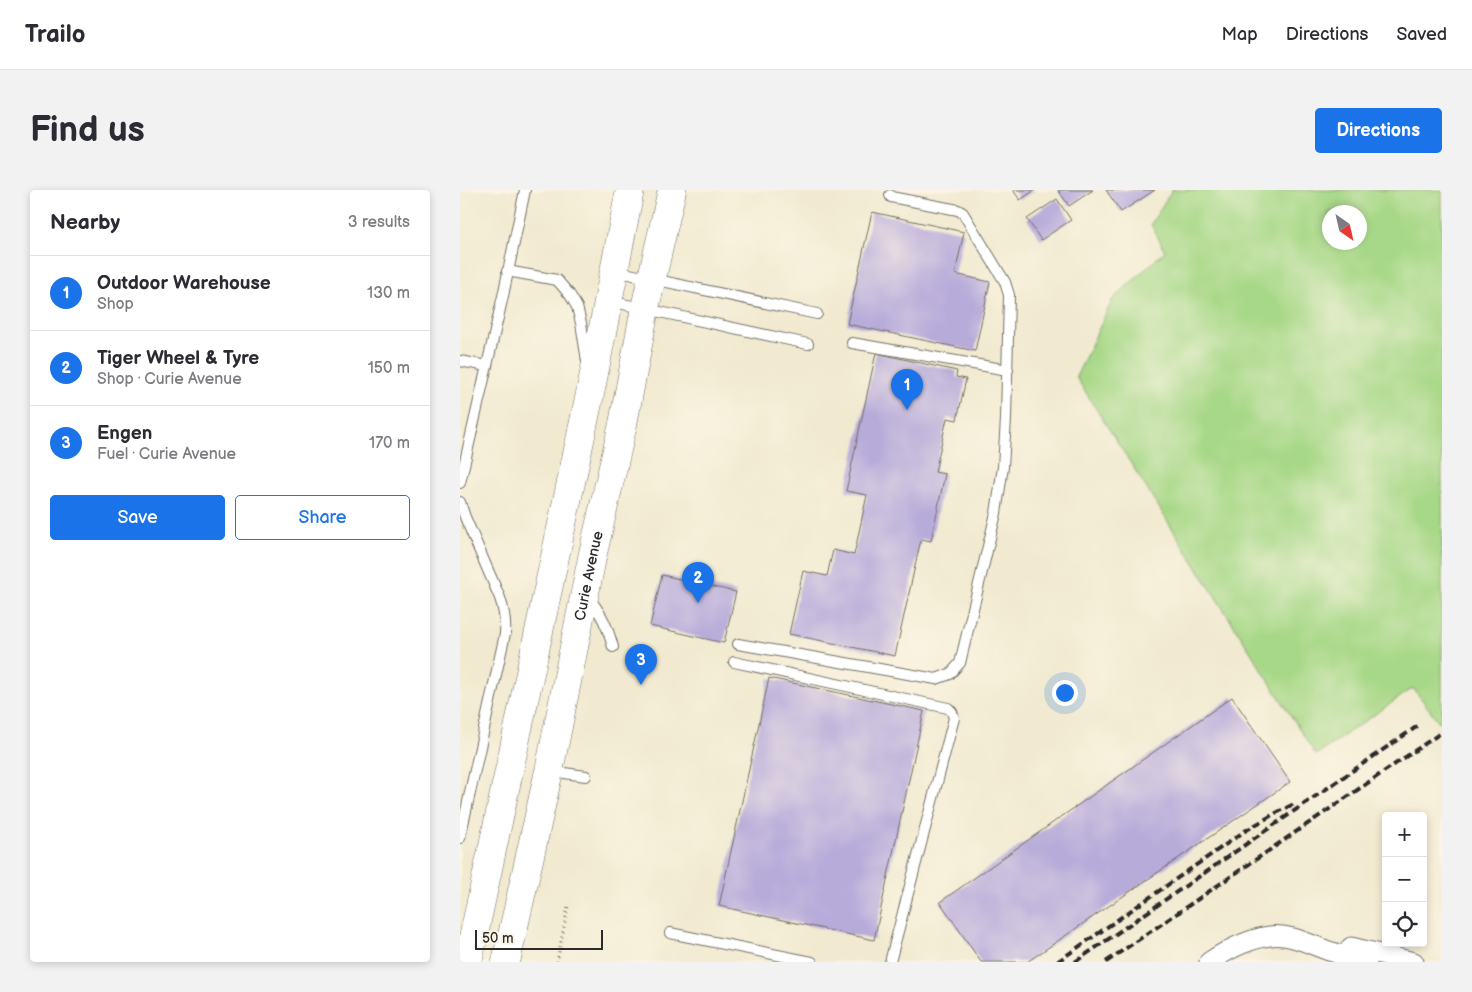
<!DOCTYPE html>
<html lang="en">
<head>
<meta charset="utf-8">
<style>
	:root { --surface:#fff; --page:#f2f2f3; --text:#2b2b33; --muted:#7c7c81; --line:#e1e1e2; --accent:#1a73e8 }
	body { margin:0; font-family:"Balsamiq Sans",sans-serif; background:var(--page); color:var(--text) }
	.controls { position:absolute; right:15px; bottom:15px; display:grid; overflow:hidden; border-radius:5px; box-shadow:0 2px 8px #0003 }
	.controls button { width:45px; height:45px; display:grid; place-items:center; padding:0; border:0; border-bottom:1px solid var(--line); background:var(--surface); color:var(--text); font:25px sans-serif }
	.compass { position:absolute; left:862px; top:15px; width:45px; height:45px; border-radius:50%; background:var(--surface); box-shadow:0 2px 8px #0003; rotate:146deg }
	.scale { position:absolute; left:15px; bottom:12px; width:128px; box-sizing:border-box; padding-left:5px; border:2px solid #2b2b2b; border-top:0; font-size:14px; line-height:18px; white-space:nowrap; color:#2b2b2b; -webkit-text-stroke:4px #fcf5e5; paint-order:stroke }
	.you { position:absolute; left:604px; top:502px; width:18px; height:18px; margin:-12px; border:4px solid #fff; border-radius:50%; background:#1a73e8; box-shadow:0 0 0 8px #1a73e833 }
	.badge { display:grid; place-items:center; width:32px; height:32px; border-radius:50%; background:var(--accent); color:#fff; font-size:16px; font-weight:700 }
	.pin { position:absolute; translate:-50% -41px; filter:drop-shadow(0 1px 2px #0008) }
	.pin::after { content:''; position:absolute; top:26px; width:18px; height:15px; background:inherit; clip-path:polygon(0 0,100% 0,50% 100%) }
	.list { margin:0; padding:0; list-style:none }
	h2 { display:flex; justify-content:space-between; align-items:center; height:65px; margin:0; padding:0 20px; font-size:21px }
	h2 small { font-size:16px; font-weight:400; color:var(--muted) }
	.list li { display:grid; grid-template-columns:32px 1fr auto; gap:15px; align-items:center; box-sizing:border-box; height:75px; padding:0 20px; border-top:1px solid var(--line) }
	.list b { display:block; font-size:19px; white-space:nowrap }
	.list p { margin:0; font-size:16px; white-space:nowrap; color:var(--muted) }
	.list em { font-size:16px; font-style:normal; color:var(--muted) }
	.actions { display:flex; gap:10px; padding:15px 20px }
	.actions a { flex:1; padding:11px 0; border:1px solid var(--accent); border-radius:5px; text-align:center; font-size:18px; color:var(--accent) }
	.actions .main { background:var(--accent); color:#fff }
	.icon { flex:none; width:28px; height:28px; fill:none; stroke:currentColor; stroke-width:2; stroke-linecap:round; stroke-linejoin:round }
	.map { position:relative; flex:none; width:982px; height:772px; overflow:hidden; border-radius:5px }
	header { display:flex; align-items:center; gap:30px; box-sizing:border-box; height:70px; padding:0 25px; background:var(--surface); border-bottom:1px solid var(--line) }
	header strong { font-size:24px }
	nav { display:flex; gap:28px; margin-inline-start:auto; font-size:18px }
	.intro { display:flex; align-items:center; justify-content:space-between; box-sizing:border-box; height:120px; padding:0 30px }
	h1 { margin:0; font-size:35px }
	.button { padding:12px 22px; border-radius:5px; background:var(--accent); color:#fff; font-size:18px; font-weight:700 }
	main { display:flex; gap:30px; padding:0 30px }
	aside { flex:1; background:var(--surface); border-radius:5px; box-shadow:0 2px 8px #0003 }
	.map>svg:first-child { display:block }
	.green { fill:#a7d887; stroke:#698259; fill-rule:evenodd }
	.building { fill:#b7abda }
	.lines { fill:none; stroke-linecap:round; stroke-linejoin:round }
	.service-casing { stroke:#706e65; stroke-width:12 }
	.minor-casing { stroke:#706e65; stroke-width:21 }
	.primary-casing { stroke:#706e65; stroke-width:29 }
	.path { stroke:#706e65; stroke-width:3; stroke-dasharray:1 4; stroke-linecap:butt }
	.service { stroke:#fff; stroke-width:10 }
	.minor { stroke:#fff; stroke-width:19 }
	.primary { stroke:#fff; stroke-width:28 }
	.rail { stroke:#2b2b2b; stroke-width:4; stroke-dasharray:8 4; stroke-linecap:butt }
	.labels { text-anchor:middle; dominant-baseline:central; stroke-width:5; stroke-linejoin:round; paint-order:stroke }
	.street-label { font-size:15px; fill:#2b2b2b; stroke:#fcf5e5 }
</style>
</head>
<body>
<header>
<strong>Trailo</strong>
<nav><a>Map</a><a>Directions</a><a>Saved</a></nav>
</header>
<div class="intro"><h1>Find us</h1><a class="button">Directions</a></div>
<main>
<aside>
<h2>Nearby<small>3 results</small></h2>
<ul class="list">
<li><span class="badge">1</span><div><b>Outdoor Warehouse</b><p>Shop</p></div><em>130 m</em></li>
<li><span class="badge">2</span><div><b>Tiger Wheel &amp; Tyre</b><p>Shop · Curie Avenue</p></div><em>150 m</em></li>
<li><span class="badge">3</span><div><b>Engen</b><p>Fuel · Curie Avenue</p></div><em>170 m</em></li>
</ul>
<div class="actions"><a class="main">Save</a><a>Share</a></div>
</aside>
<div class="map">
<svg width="982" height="772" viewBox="0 0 982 772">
	<rect width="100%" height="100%" fill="#fcf5e5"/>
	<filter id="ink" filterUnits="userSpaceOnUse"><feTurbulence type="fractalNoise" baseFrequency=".02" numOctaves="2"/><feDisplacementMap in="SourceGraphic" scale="10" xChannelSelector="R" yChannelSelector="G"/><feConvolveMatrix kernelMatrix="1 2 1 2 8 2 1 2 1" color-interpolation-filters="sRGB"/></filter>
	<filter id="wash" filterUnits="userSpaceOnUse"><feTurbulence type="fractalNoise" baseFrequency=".0096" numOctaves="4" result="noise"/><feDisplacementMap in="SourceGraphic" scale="20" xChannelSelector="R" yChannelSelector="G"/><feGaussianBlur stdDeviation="1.12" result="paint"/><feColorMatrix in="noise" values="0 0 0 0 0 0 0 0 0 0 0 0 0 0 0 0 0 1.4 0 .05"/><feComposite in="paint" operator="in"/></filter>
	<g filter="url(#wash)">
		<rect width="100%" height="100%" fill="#f1ead0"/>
		<path class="green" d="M712 0H982V530L979 532 953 498 856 565 616 187 653 109 705 61 691 34ZM869 22H899V52H869Z"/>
		<g id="blocks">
			<g class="building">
				<path d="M553 0H575L560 10Z"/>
				<path d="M598 0H633L609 16Z"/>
				<path d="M646 0H695L661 22Z"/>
				<path d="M597 9 611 30 581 50 567 29Z"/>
				<path d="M412 22 504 42 495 84 530 92 515 161 387 134Z"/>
				<path d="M416 163 497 181 496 187 506 189 497 230 487 228 475 282 485 284 471 351 461 349 435 466 329 444 343 381 367 386 373 360 394 365 407 305 386 301Z"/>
				<path d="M202 385 276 402 264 453 190 436Z"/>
				<path d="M309 488 464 521 414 750 259 716Z"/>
				<path d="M772 507 830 592 567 772H521L480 712Z"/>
			</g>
		</g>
	</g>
	<g filter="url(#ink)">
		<use href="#blocks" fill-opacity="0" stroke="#706e65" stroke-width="1"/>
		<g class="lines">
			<g class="service-casing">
				<g id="service">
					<path d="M47 81 97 90 110 105 117 117 121 133 127 171"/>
					<path d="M155 81 357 124"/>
					<path d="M149 111 348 154"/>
					<path d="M392 153 548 180"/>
					<path d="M0 171 27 176"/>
					<path d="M0 293 43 106 65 0"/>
					<path d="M0 312 5 327 40 408C44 420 46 431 45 444L0 648"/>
					<path d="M129 408C143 426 147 436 153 457"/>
					<path d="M278 454 476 489 490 484 500 473 536 323 543 277 546 229 549 105 545 92 503 23 498 20 431 7 430 5"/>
					<path d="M274 472 488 518 492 522 494 528 430 772"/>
					<path d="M90 581 126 586"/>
					<path d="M210 743 352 772"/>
				</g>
			</g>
			<g class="minor-casing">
				<g id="minor">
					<path d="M891 757 954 772"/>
					<path d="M749 772C767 760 788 749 810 746 830 743 851 755 869 761 882 765 894 768 907 772"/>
				</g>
			</g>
			<g class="primary-casing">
				<g id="primary">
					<path d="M8 772 131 199 170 0"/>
					<path id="s1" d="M46 772 89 581 133 363 163 234 185 118 212 0"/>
				</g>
			</g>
			<path class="path" d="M97 772 108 716"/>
			<use href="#service" class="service"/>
			<use href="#minor" class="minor"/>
			<use href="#primary" class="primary"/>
			<g class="rail">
				<path d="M597 772 785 641 814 624 834 614"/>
				<path d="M615 772 959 535"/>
				<path d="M646 772 982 542"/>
			</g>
		</g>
	</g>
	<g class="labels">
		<g class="street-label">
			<text stroke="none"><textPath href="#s1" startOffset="395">Curie Avenue</textPath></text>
		</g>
	</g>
</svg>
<div class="controls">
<button>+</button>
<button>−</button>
<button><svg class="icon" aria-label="locate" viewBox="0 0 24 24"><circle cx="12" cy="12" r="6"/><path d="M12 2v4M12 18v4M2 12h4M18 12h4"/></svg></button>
</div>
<svg class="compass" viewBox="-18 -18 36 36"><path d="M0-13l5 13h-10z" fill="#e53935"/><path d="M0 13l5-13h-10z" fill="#7c7c81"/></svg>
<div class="scale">50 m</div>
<div class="you"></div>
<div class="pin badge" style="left:447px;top:220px">1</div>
<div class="pin badge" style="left:238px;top:413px">2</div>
<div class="pin badge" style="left:181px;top:495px">3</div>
</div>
</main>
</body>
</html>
